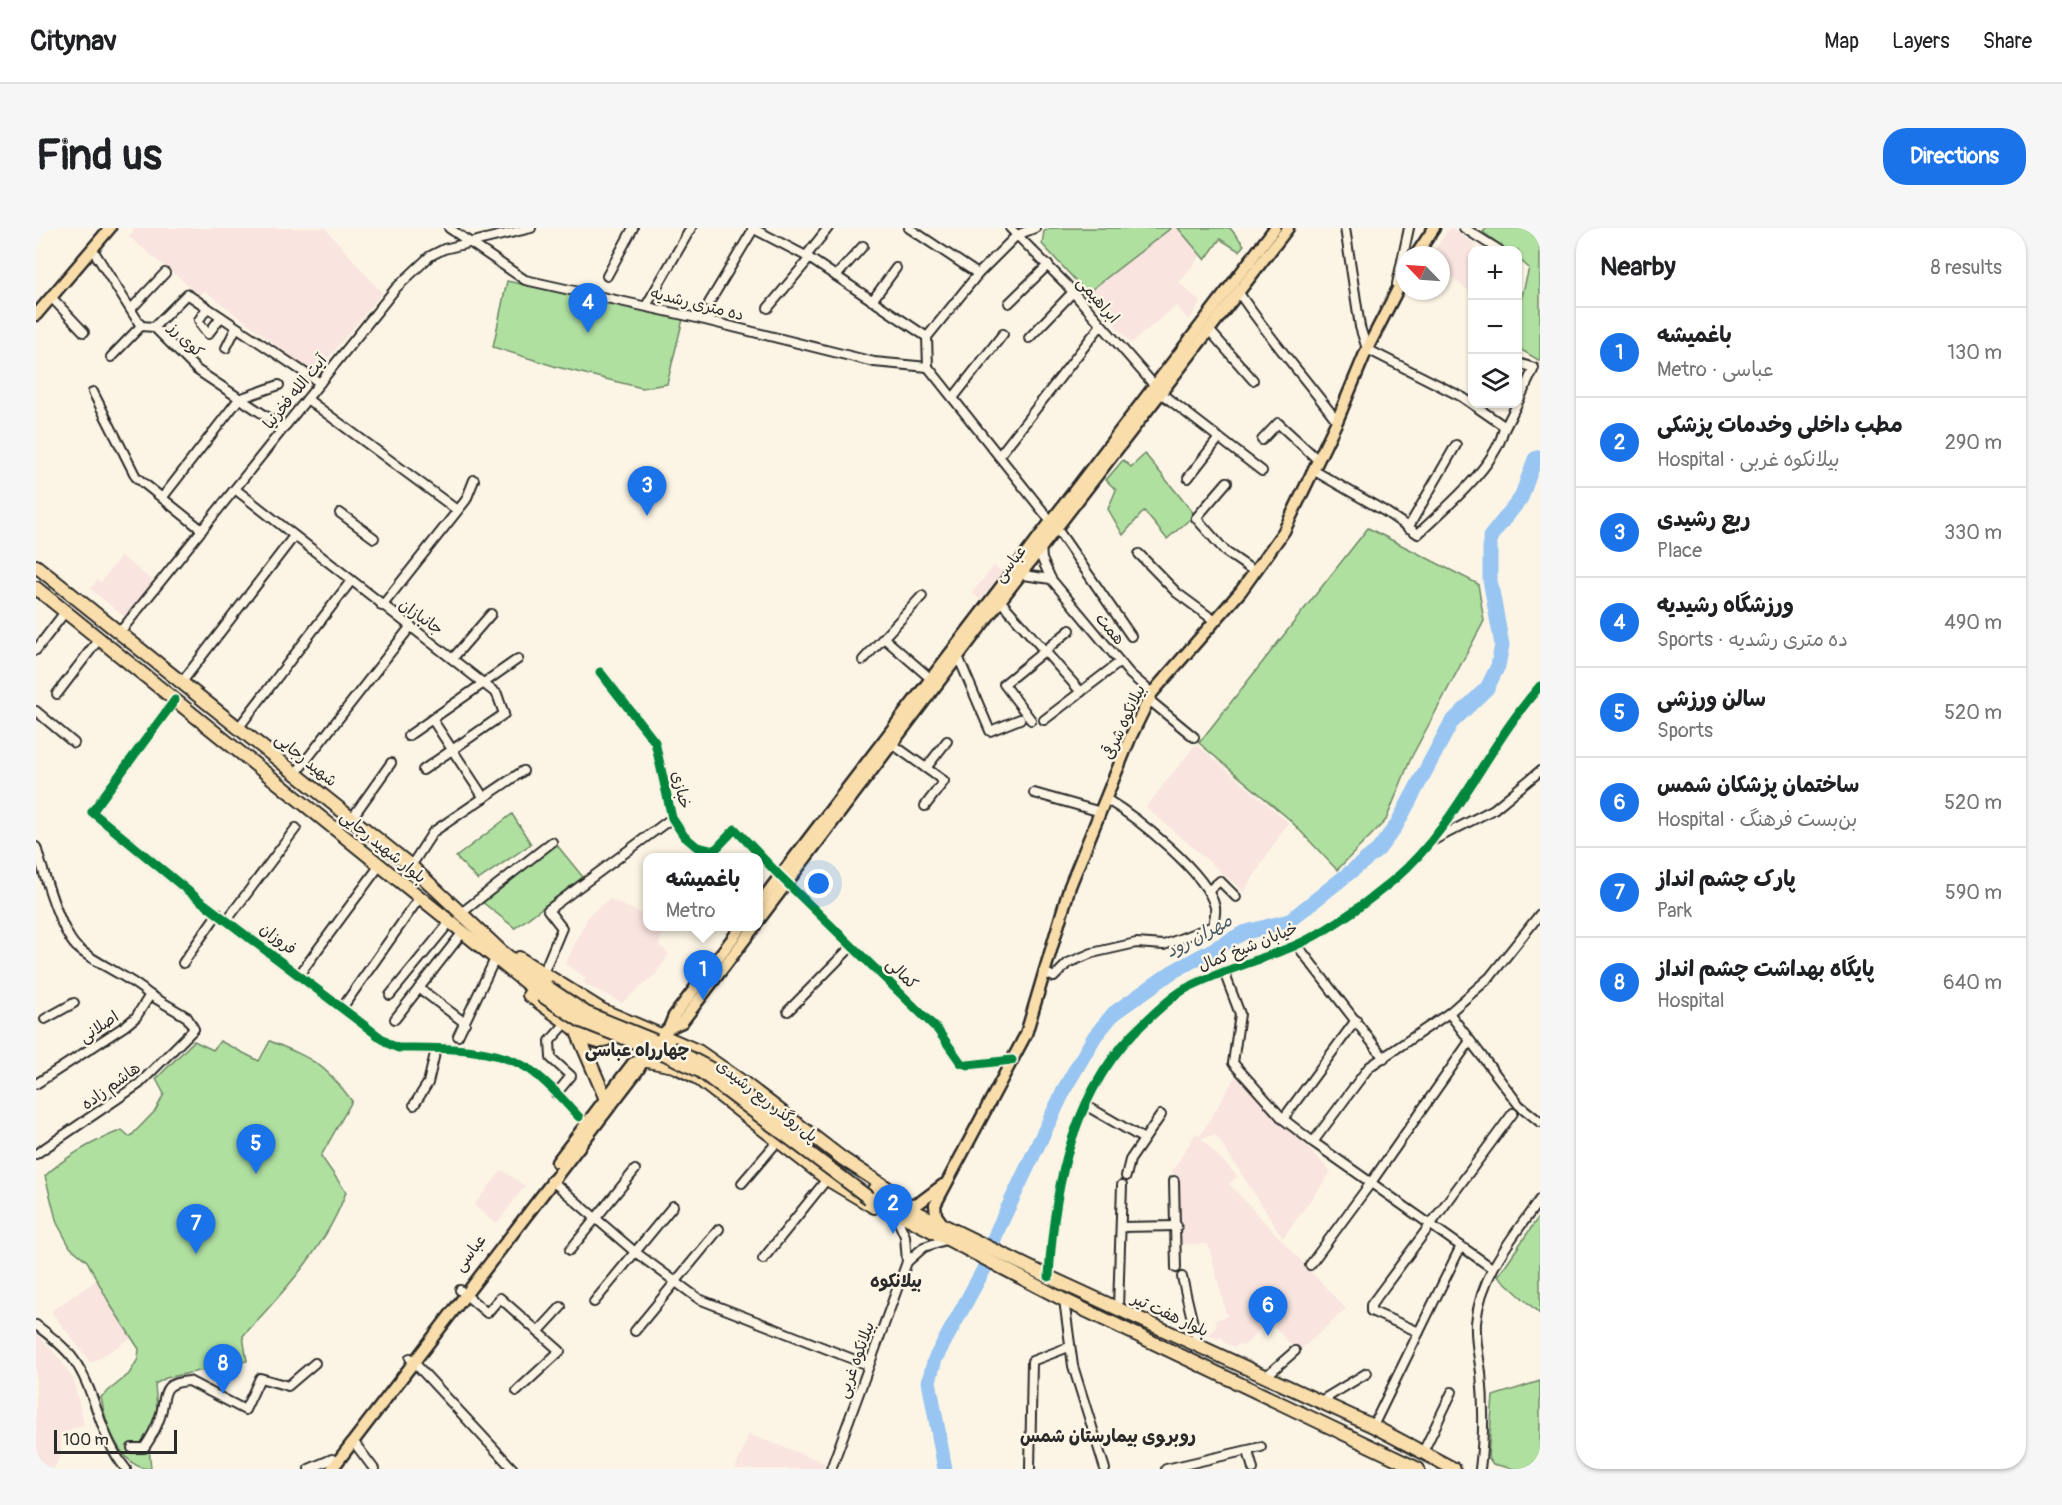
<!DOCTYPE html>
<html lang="en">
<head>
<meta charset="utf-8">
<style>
	:root { --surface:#fff; --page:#f6f6f6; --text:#202124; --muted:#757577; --line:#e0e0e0; --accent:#1a73e8 }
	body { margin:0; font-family:Pangolin,"Playpen Sans Arabic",sans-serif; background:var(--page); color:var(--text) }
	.controls { position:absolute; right:18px; top:18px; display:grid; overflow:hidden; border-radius:12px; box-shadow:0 2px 4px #0004 }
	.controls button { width:54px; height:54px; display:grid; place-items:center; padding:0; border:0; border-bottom:2px solid var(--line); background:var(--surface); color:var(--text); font:30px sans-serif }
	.compass { position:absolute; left:1360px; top:18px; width:54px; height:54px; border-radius:50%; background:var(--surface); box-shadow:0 2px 4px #0004; rotate:295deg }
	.scale { position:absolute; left:18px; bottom:15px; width:123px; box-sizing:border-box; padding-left:6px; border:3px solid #2b2b2b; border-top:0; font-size:16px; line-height:21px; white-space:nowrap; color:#2b2b2b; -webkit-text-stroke:4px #fcf5e5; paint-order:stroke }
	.you { position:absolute; left:783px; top:656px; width:21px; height:21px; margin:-15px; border:4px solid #fff; border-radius:50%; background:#1a73e8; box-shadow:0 0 0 9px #1a73e833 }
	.badge { display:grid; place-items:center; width:39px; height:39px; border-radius:50%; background:var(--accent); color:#fff; font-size:20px; font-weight:700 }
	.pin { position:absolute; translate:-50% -50px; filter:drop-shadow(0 2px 3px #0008) }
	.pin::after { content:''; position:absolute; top:32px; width:21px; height:18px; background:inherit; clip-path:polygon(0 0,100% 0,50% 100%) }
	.popup { position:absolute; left:607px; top:625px; width:120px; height:78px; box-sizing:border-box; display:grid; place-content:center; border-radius:12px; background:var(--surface); filter:drop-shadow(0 2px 4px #0005); font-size:20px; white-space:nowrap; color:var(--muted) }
	.popup b { font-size:22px; color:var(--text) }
	.popup::after { content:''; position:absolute; left:50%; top:100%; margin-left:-12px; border:12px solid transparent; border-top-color:var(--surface) }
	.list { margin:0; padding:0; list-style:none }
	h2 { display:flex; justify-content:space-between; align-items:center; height:78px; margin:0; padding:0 24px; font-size:26px }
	h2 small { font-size:20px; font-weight:400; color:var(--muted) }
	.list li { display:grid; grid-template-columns:39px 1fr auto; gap:18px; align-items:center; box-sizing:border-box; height:90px; padding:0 24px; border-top:2px solid var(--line) }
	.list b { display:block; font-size:22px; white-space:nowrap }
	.list p { margin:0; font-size:20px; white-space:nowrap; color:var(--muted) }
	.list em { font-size:20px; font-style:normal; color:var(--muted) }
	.icon { flex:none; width:33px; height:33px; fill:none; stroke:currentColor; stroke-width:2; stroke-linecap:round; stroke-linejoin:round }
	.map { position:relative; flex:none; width:1504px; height:1241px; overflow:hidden; border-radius:24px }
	header { display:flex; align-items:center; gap:36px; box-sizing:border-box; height:84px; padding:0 30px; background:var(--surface); border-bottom:2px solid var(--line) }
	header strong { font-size:28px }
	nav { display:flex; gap:33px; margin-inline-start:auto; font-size:21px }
	.intro { display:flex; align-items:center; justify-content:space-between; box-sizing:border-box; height:144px; padding:0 36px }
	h1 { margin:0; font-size:42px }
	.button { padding:15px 27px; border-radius:24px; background:var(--accent); color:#fff; font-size:21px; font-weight:700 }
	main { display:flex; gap:36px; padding:0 36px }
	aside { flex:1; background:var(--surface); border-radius:24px; box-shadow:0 2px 4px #0004 }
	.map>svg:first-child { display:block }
	.built { fill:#f9e4df }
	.green { fill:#afe0a0; stroke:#6d8666; stroke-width:1.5 }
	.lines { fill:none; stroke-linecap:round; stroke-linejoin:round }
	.river { stroke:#98c5f2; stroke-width:15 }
	.minor-casing { stroke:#2b2b2b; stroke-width:12 }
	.major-casing { stroke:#2b2b2b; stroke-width:15 }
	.highway-casing { stroke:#2b2b2b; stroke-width:16 }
	.minor { stroke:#fcf5e5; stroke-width:8 }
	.major { stroke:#f9deab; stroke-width:10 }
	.highway { stroke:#f9deab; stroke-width:12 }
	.highway-bridge-casing { stroke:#2b2b2b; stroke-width:16; stroke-linecap:butt }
	.highway-bridge { stroke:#f9deab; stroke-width:12 }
	.cycleway-casing { stroke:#fcf5e5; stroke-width:13 }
	.cycleway { stroke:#00873e; stroke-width:9 }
	.labels { text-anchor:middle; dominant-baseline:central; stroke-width:5; stroke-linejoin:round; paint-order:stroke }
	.street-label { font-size:16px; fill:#2b2b2b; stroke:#fcf5e5 }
	.water-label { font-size:18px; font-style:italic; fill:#4c5967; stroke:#fcf5e5 }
	.neighbourhood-label { font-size:18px; font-weight:bold; fill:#2b2b2b; stroke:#fcf5e5 }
</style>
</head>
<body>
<header>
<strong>Citynav</strong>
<nav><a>Map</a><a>Layers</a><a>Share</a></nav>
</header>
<div class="intro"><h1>Find us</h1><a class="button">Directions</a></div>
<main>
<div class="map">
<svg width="1504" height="1241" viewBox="0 0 1504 1241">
	<rect width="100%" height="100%" fill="#fcf5e5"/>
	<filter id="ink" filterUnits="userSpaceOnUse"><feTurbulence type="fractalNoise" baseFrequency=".0167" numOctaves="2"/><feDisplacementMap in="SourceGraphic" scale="12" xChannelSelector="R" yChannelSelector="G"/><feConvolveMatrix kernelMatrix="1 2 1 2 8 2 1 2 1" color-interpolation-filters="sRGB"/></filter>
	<g filter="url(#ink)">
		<g class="built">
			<path d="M99 0H289L346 65 279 146 169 63 164 67 93 9Z"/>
			<path d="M1135 0H1142L1165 27 1143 55 1165 74 1153 92 1140 78 1095 115 1051 65Z"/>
			<path d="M1416 0 1441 18 1436 22V65L1405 42V27H1395L1412 2Z"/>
			<path d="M85 328 117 353 89 389 54 361 61 352 65 354Z"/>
			<path d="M958 338 966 344 944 372 936 365Z"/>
			<path d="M1160 516 1252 594 1208 664 1110 579Z"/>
			<path d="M573 671 611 688 612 698 625 699 623 702 627 704 623 717 633 726 620 746 586 775 547 755 550 750 529 736 553 687Z"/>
			<path d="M1201 846 1295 944 1247 1010 1180 907 1165 910 1201 948 1193 956 1310 1081 1262 1124 1238 1099 1228 1097 1208 1118 1203 1116 1199 1119 1189 1115 1186 1109 1182 1111 1172 1107 1181 1098 1179 1092 1191 1088 1172 1016H1144L1142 947 1135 945 1160 905 1164 908Z"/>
			<path d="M466 942 489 958 462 994H457L438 977Z"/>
			<path d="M61 1052 97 1109 55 1135 15 1083Z"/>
			<path d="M0 1105 25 1132 38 1153 48 1197 24 1206 26 1224 18 1241H0Z"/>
			<path d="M713 1206 789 1235 786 1241H699Z"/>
		</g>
		<g class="green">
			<path d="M1016 0H1135L1051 65 1006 16 1008 3Z"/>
			<path d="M1142 0H1194L1208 17 1203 23 1184 11 1169 32Z"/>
			<path d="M1451 0H1504V133L1482 120V84L1493 40 1482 30V22H1471L1447 4Z"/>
			<path d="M471 53 647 91 631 156 606 160 521 139 457 119Z"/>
			<path d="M1109 226 1159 287 1131 311 1108 283 1087 307 1072 281 1080 262 1070 252 1087 232 1095 239Z"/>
			<path d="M1332 300 1442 356 1448 393 1375 530 1350 592 1301 642 1253 591 1163 515Z"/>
			<path d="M476 586 495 616 442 652 420 629Z"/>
			<path d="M520 616 547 649 479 700 445 673Z"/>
			<path d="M158 813 177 822 184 813 223 833 234 813C277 831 288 835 316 873L285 928 310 964C290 1020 247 1064 207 1108L211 1133 130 1150 119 1156 121 1181 112 1209 115 1241C84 1241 69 1194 65 1169L93 1146 102 1131 103 1121 75 1078 51 1033 34 1019 21 995 9 948C31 927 58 913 86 902L94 909 119 883 128 866 120 851Z"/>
			<path d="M1504 987V1086L1462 1048Z"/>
			<path d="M1504 1153V1241H1478L1457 1236 1452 1229 1457 1168Z"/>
		</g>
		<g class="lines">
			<path class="river" d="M909 1241 893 1153 899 1131 948 1041 961 1003 1030 858 1059 808 1078 785 1136 744 1207 705 1253 693 1342 622 1360 598 1415 495 1451 460 1462 438 1466 417 1454 352V309L1485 270 1499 231 1504 229"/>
			<g class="minor-casing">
				<g id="minor">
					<path d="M413 0 489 52 661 90 838 134 892 139"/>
					<path d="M716 0 770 28 891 109"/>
					<path d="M873 0 942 46"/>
					<path d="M974 0 1029 55 1126 166 1226 243"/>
					<path d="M1428 0 1463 22"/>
					<path d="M57 22 105 98 118 99 161 142 248 200"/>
					<path d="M770 28 792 0"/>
					<path d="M571 48 597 0"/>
					<path d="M800 48 827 18"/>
					<path d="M1361 56 1373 0"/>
					<path d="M1203 65C1233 110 1269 150 1301 193"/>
					<path d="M16 70 48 104"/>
					<path d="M836 73 860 40"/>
					<path d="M673 75 718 0"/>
					<path d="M973 75 1012 37"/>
					<path d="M610 78 655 0"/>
					<path d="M732 80 773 31"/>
					<path d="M95 81 129 45"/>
					<path d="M163 92 171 80"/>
					<path d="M165 97 172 106 185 89"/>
					<path d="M118 99 151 66 284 155"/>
					<path d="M1174 103 1217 152"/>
					<path d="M993 110 1037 64"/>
					<path d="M190 120 200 100"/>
					<path d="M75 129 105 98"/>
					<path d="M1482 135 1498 140 1482 174"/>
					<path d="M892 139 1021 301 1095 408"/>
					<path d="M892 139 891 109 942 46 981 7 999 0"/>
					<path d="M57 164 100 249 166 302"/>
					<path d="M917 170 967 106"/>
					<path d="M271 171 421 282"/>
					<path d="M1468 202 1481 176"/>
					<path d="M1226 212 1242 195 1282 232"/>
					<path d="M963 228 1065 97"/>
					<path d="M1277 242 1350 284 1382 306C1408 281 1464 235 1468 198L1426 169 1331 121 1324 99 1309 0"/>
					<path d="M1152 250 1183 210"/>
					<path d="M1191 254 1160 290 1190 324 1219 344"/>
					<path d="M199 261 461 466 468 486 387 542"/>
					<path d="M126 270 203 171 243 157"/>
					<path d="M304 285 338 310"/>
					<path d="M1372 300 1420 217"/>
					<path d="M1005 318 1006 331 1015 351 1094 446 1116 465"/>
					<path d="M1103 326 1141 365 1179 393"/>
					<path d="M980 346 1015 351"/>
					<path d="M961 369 1045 464"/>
					<path d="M346 378 430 272 438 252"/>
					<path d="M84 404 360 60 394 28 408 21 495 0"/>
					<path d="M849 411 894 450"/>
					<path d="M0 422 29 384"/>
					<path d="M921 426 954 503 984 491"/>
					<path d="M417 430 455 386"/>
					<path d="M827 432 886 368"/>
					<path d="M564 444 619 514 636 590 648 608 661 619 678 623 699 601 744 648 901 801 925 835 932 837 976 832"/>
					<path d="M146 454 258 308"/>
					<path d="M21 466 63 411"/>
					<path d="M1112 471 1158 509"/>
					<path d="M139 472 56 584 162 671 353 816 362 820C403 820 457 818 493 841 511 853 528 873 543 889"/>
					<path d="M0 483 38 515"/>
					<path d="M396 491 448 570"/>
					<path d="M995 492 968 456 1034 402"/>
					<path d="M1008 492 1084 434"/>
					<path d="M203 499 315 353"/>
					<path d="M372 508 482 431"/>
					<path d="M852 513 908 553 889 578"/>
					<path d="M890 540 911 513"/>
					<path d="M260 545 375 398"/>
					<path d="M998 565 1065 584"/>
					<path d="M316 590 355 535"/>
					<path d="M1398 612 1458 581 1504 543"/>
					<path d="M0 619C7 642 25 708 43 721 65 739 90 746 114 767"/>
					<path d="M375 638 397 604 487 543"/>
					<path d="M1172 663 1184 653 1200 669"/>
					<path d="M424 686 516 614"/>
					<path d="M191 692 260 600"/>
					<path d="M1261 717 1348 830"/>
					<path d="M147 735 182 685"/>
					<path d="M508 743 526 700 512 682 636 590"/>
					<path d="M1007 744 1018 749 1032 735 1056 725 1100 715 1128 717 1177 698C1178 692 1180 685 1179 679 1171 645 1100 589 1070 571"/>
					<path d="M1188 744 1204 786 1197 835 1247 891 1277 914 1456 1040"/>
					<path d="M263 747 344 637"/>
					<path d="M383 760 429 795"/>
					<path d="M354 767 414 694"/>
					<path d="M306 780 384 669"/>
					<path d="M752 783 815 719"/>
					<path d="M1413 785 1483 877 1504 894"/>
					<path d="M9 791 38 775"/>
					<path d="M359 791 427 704"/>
					<path d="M422 808 459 731"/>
					<path d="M0 856 89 798 100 789 114 767 151 789 158 801 103 856 0 926"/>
					<path d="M520 866 535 848 515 830 514 813 531 794"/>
					<path d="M378 877 392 855 400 821"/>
					<path d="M1049 877 1108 911"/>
					<path d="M1247 891 1320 792"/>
					<path d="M1277 914 1333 839 1413 785 1454 749 1504 686"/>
					<path d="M1090 948 1094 932 1125 887"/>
					<path d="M515 952 599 1024 663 1071 832 1137"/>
					<path d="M1138 953 1140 1040"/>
					<path d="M706 955 742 913"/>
					<path d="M1085 999 1141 998"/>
					<path d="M534 1022 599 942"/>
					<path d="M727 1031 791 951"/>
					<path d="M871 1034 888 1019 909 1012"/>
					<path d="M1274 1037 1334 956 1434 813"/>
					<path d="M1013 1049C1018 955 1038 858 1110 793 1122 782 1135 769 1149 761 1183 743 1222 733 1258 718 1294 703 1330 675 1360 650 1421 597 1451 518 1504 458"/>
					<path d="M1146 1049 1162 1117"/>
					<path d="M424 1062 451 1085 464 1070 524 1123 481 1163"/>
					<path d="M1028 1072 1037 1138 1069 1241"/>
					<path d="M558 1074 637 978"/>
					<path d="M1082 1080 1086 957"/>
					<path d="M0 1097C13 1107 28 1118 38 1132 61 1165 63 1209 90 1241"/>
					<path d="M599 1103 683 1001"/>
					<path d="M502 1104 525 1079"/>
					<path d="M1383 1104 1335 1083V1077L1477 885"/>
					<path d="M374 1130 477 1241"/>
					<path d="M1229 1149 1259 1123"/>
					<path d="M1283 1174 1331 1145"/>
					<path d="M1337 1198 1425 1018"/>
					<path d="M317 1213 338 1241"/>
					<path d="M96 1220H108C115 1210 120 1201 124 1189 131 1167 123 1155 153 1153L209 1182 224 1150 252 1158 279 1135"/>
					<path d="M1212 1223 1217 1241"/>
					<path d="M1387 1224 1416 1164"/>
					<path d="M273 1241 296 1231"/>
					<path d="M795 1241 871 1034 869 1008 859 986"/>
					<path d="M994 1241 996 1133 1033 1119"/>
					<path d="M1130 1241 1225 1219"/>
					<path d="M1444 1241C1448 1209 1448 1177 1445 1145 1443 1128 1439 1113 1440 1095 1444 1047 1477 1009 1504 971"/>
				</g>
			</g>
			<g class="major-casing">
				<g id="major">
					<path d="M1380 27 1398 0"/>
					<path d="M0 87 74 0"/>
					<path d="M722 677 1239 0"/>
					<path d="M722 693 964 373 1252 0"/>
					<path d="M633 800 638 788 706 698"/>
					<path d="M620 812 633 800 646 794 719 698"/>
					<path d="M521 934 597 835 606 832"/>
					<path d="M870 977 883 975 907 957"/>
					<path d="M905 994 900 987 899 977 990 806 1034 658 1095 508 1116 465 1205 363 1248 303 1301 193 1331 121 1369 47"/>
					<path d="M296 1241 602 842 611 825"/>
				</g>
			</g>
			<g class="highway-casing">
				<g id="highway">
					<path d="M0 338 375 638 465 723 511 759"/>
					<path d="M0 360 505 767"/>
					<path d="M483 730 566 782 662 823 708 855 807 931 862 967 870 977"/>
					<path d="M493 767 553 811 563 814 571 811 579 796"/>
					<path d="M541 804 569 869"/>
					<path d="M606 832 638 838 660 849 791 951 838 979"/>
					<path d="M837 963 1013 1049 1337 1198 1418 1241"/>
					<path d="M833 970 1028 1072 1382 1241"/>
				</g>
			</g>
			<use href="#minor" class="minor"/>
			<use href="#major" class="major"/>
			<use href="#highway" class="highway"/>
			<g class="highway-bridge-casing">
				<g id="highway-bridge">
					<path d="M511 759 550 785 619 813"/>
					<path d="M505 767 545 793 629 826 664 843 833 970"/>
					<path d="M635 820 677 842 768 913"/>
				</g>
			</g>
			<use href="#highway-bridge" class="highway-bridge"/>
			<g class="cycleway-casing">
				<g id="cycleway">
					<path d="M564 444 619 514 636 590 648 608 661 619 678 623 699 601 744 648 901 801 925 835 932 837 976 832"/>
					<path d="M139 472 56 584 162 671 353 816 362 820C403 820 457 818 493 841 511 853 528 873 543 889"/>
					<path d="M1013 1049C1018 955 1038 858 1110 793 1122 782 1135 769 1149 761 1183 743 1222 733 1258 718 1294 703 1330 675 1360 650 1421 597 1451 518 1504 458"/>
				</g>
			</g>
			<use href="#cycleway" class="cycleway"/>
		</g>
	</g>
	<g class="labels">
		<g class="street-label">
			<text transform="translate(1062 72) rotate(49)">ابراهیمی</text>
			<text transform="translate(661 76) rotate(14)">ده متری رشدیه</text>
			<text transform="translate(150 112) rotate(45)">کوی رز</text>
			<text transform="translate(259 164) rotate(-51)">آیت الله فخرنیا</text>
			<text transform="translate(974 336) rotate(-52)">عباسى</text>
			<text transform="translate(385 389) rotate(35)">جانبازان</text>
			<text transform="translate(1074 401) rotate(50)">همت</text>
			<text transform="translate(1088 494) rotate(-65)">بیلانکوه شرقی</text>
			<text transform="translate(270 532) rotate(39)">شهید رجایی</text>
			<text transform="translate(645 562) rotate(77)">خبازی</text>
			<text transform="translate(347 619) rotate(39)">بلوار شهید رجایی</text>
			<text transform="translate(242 711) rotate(37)">فروزان</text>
			<text transform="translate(1212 719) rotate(-22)">خیابان شیخ کمال</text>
			<text transform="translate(866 746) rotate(44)">کمالی</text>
			<text transform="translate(63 799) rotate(-34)">اصلانی</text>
			<text transform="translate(75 858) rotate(-36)">هاشم زاده</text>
			<text transform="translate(731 873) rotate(38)">پل روگذر ربع رشیدی</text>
			<text transform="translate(434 1025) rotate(-53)">عباسى</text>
			<text transform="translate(1134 1087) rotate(25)">بلوار هفت تیر</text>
			<text transform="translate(820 1132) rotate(-70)">بیلانکوه غربی</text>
		</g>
		<g class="water-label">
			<text transform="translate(1163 708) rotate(-28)">مهران رود</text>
		</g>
		<g class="neighbourhood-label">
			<text x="601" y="822">چهارراه عباسی</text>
			<text x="860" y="1053">بیلانکوه</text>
			<text x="1072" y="1208">روبروی بیمارستان شمس</text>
		</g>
	</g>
</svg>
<div class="controls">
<button>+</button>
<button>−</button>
<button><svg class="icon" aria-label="layers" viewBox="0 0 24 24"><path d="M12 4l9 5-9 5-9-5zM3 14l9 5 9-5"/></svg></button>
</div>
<svg class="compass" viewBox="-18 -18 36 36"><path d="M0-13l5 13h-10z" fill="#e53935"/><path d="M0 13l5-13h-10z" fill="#757577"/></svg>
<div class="scale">100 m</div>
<div class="you"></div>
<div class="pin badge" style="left:667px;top:772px">1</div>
<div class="popup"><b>باغمیشه</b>Metro</div>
<div class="pin badge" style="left:857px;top:1006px">2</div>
<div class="pin badge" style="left:611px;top:288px">3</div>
<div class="pin badge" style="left:552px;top:105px">4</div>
<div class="pin badge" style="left:220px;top:946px">5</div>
<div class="pin badge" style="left:1232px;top:1108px">6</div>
<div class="pin badge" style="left:160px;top:1026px">7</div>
<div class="pin badge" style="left:187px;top:1166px">8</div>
</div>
<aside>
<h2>Nearby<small>8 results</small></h2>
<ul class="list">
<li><span class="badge">1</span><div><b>باغمیشه</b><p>Metro · عباسى</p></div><em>130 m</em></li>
<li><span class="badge">2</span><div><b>مطب داخلی وخدمات پزشکی</b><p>Hospital · بیلانکوه غربی</p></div><em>290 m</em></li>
<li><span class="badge">3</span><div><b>ربع رشیدی</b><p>Place</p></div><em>330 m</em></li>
<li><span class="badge">4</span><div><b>ورزشگاه رشیدیه</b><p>Sports · ده متری رشدیه</p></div><em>490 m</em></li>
<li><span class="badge">5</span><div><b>سالن ورزشی</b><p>Sports</p></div><em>520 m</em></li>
<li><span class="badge">6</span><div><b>ساختمان پزشکان شمس</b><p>Hospital · بن‌بست فرهنگ</p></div><em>520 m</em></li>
<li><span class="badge">7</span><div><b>پارک چشم انداز</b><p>Park</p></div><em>590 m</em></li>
<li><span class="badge">8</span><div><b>پایگاه بهداشت چشم انداز</b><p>Hospital</p></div><em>640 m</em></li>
</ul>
</aside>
</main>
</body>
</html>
